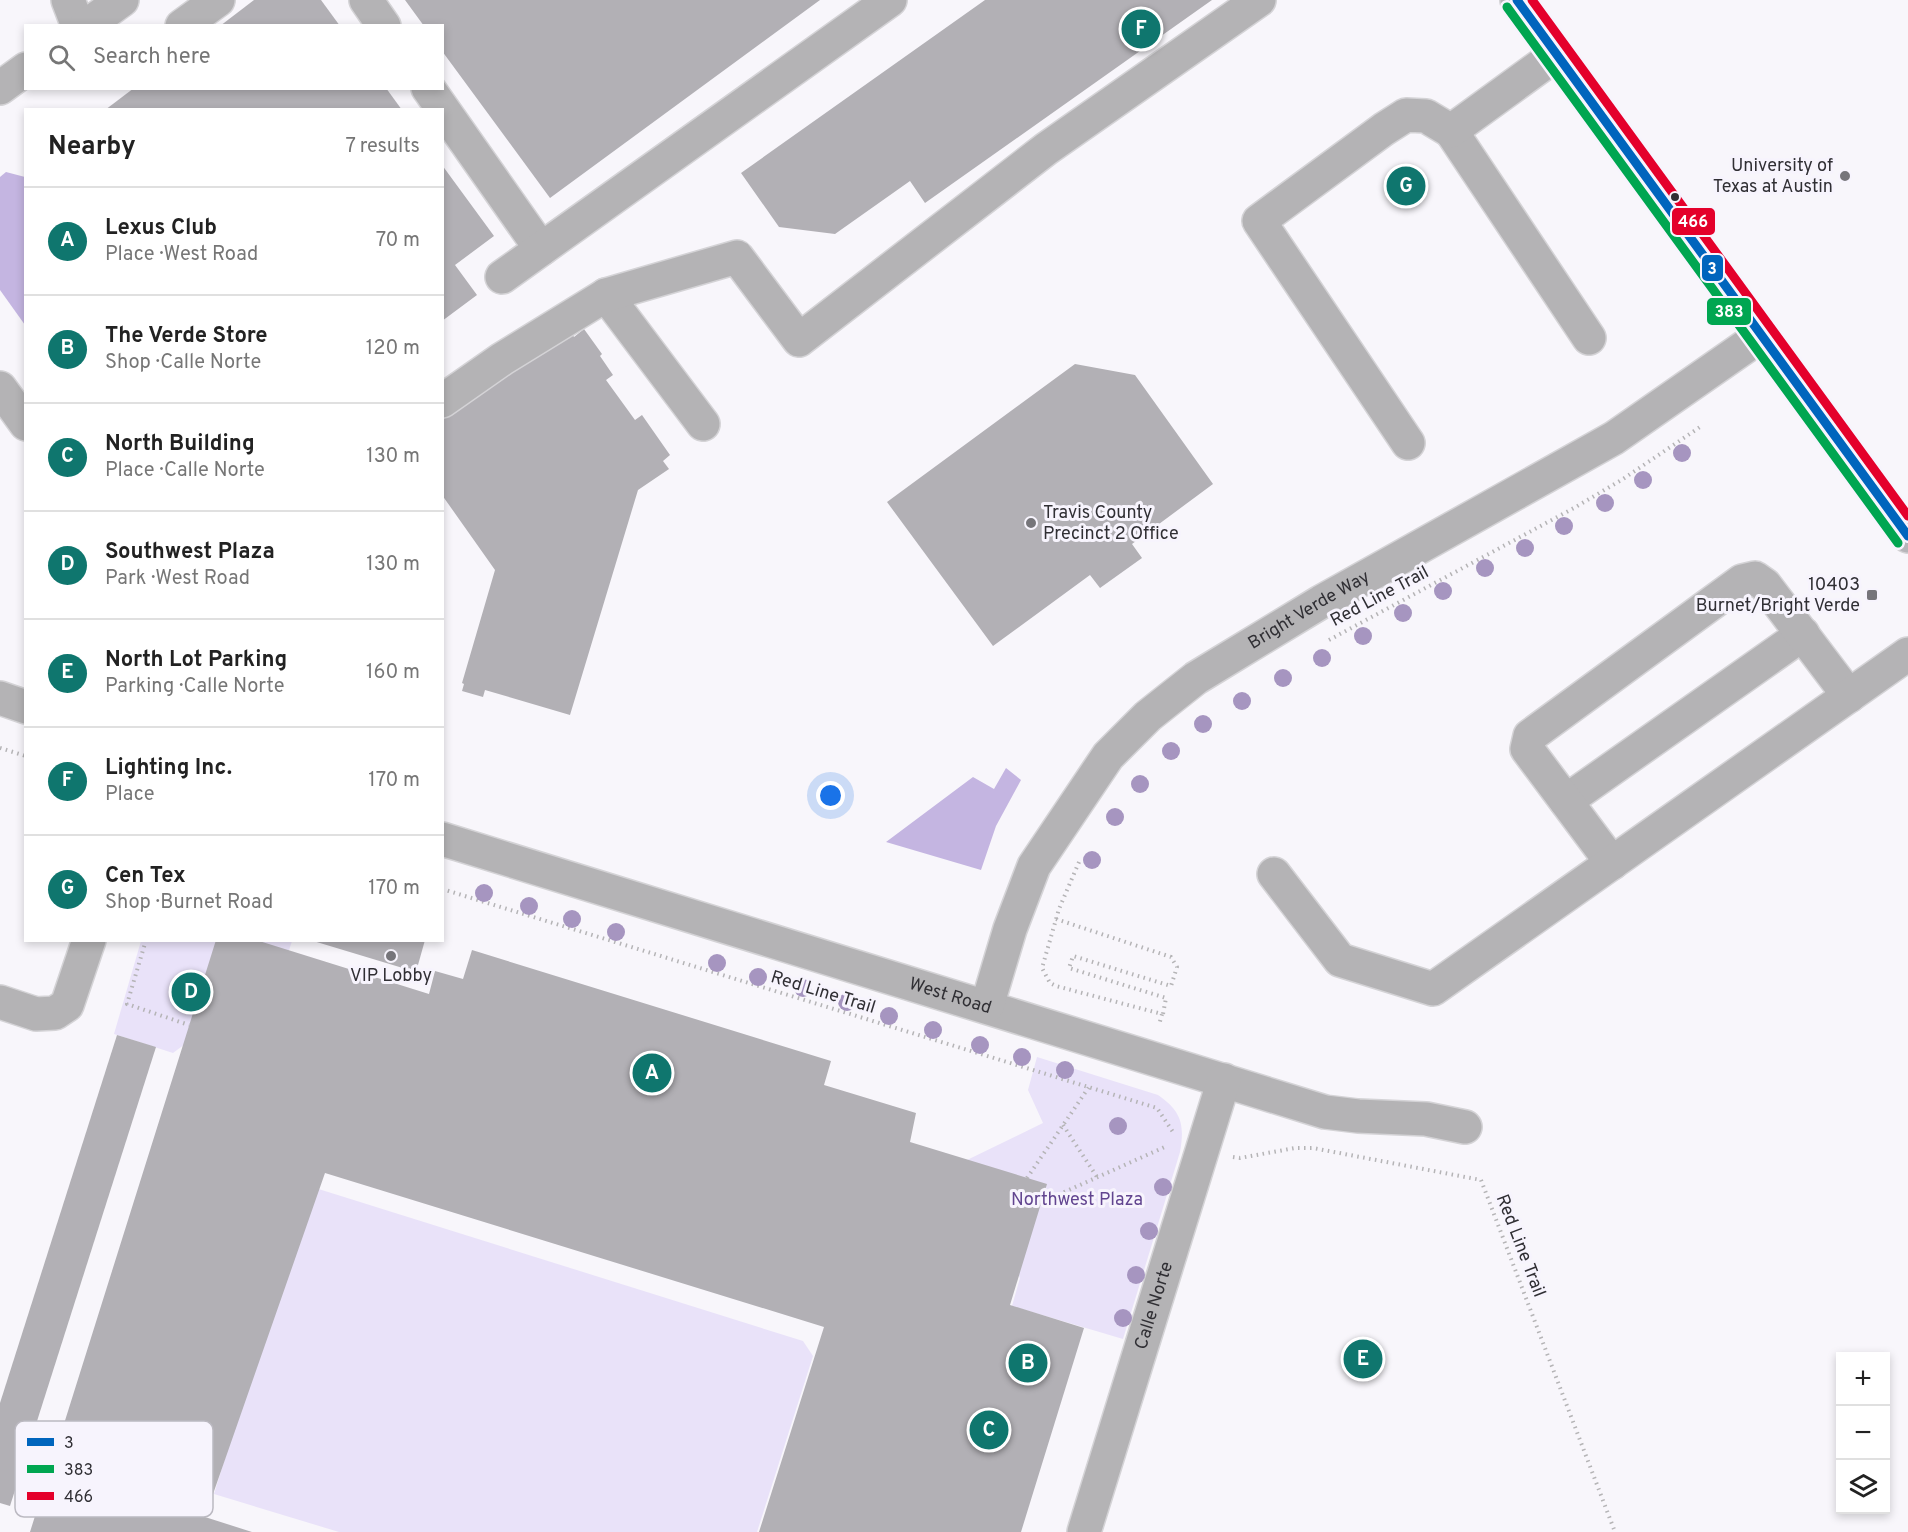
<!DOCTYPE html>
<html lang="en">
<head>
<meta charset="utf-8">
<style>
	:root { --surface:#fff; --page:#f2f2f2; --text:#222; --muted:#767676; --line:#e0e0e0; --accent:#0f766e }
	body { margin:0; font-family:Overpass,sans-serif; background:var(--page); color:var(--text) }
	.controls { position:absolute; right:18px; bottom:18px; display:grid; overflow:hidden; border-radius:0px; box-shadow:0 3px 9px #0003 }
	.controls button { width:54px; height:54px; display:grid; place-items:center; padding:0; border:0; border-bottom:2px solid var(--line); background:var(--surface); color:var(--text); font:30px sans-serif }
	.you { position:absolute; left:831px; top:796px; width:21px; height:21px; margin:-15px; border:4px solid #fff; border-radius:50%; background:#1a73e8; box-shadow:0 0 0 9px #1a73e833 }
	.badge { display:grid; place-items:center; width:39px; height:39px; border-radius:50%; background:var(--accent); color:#fff; font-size:20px; font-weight:700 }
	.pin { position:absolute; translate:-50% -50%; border:3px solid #fff; box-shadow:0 2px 6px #0006 }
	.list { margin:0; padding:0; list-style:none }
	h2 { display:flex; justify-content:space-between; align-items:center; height:78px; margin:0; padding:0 24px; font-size:26px }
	h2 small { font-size:20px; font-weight:400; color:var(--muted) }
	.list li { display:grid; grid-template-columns:39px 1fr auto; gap:18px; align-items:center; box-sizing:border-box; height:108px; padding:0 24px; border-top:2px solid var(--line) }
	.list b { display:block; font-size:22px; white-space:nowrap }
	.list p { margin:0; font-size:20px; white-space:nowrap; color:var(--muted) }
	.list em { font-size:20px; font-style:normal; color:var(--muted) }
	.icon { flex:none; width:33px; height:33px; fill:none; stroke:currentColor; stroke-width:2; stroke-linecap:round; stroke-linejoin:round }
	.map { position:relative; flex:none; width:1908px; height:1532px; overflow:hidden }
	.search { position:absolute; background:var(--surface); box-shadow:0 3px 9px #0003; left:24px; top:24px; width:420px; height:66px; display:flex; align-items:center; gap:15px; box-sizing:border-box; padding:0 21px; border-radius:0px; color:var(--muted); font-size:22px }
	.panel { position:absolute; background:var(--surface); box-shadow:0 3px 9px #0003; left:24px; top:108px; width:420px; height:834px; border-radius:0px }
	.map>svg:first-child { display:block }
	.green { fill:#e9e2f9 }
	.water { fill:#c4b5e1 }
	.building { fill:#b2b0b5 }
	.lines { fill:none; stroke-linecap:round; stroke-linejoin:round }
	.minor-casing { stroke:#d4d3d6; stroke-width:36 }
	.major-casing { stroke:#d4d3d6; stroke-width:36 }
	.path { stroke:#b5b4b6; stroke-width:4; stroke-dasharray:1.5 4.5; stroke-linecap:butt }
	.minor { stroke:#b4b3b5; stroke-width:33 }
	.major { stroke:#b7b5ba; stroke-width:33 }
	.bus-1-casing { stroke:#f7f4fd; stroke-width:14 }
	.bus-2-casing { stroke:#f7f4fd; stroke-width:14 }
	.bus-3-casing { stroke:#f7f4fd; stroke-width:14 }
	.bus-1 { stroke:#0065bd; stroke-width:9 }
	.bus-2 { stroke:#00a651; stroke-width:9 }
	.bus-3 { stroke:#e4002b; stroke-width:9 }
	.tree { fill:#a695c0 }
	.poi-dot { fill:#76757a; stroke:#f7f4fd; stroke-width:2 }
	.bus-dot { fill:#302f34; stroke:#f7f4fd; stroke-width:2 }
	.labels { text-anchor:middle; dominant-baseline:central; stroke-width:6; stroke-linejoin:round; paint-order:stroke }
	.poi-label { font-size:18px; fill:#302f34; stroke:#f7f4fd; text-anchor:end }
	.street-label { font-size:18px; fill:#302f34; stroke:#f7f4fd }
	.park-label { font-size:18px; fill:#624590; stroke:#f7f4fd }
	.key { fill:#f7f4fd; stroke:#bbb9c1; stroke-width:1.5 }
	.key-label { font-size:16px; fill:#302f34 }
	.line-badge { stroke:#f7f4fd; stroke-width:2 }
	.badge-label { font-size:16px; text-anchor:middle; font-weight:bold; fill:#fff }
</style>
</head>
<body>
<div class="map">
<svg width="1908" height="1532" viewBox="0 0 1908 1532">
	<rect width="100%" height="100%" fill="#f8f6fb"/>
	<g class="green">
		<path d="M141 941H292L282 972 173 1053 114 1034Z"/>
		<path d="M1037 1057 1158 1095C1181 1111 1185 1124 1180 1152L1123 1339 1012 1306 1020 1278 967 1160 1043 1123 1028 1090Z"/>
		<path d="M309 1186 803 1341 813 1356 757 1532H339L214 1494Z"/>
	</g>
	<g class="water">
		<path d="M6 172 25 177V325L0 290V177Z"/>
		<path d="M1006 768 1021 780 996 826 981 870 886 842 973 777 994 789Z"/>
	</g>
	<g class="building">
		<path d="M254 0H321L340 26H220Z"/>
		<path d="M405 0H820L550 198 442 51V26H424Z"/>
		<path d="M985 0H1212L925 203 910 181 835 234 779 227 741 173Z"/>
		<path d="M134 88H386L402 110H105Z"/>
		<path d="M442 165 494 236 455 265 477 295 442 321Z"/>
		<path d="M584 329 602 354 600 356 613 375 606 380 635 420 642 415 670 455 663 461 669 469 638 490 570 715 485 690 483 697 462 691 464 684 462 683 495 570 442 495V420L570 330 574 337Z"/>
		<path d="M1075 364 1135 375 1213 484 1132 544 1142 558 1100 588 1090 575 993 646 887 502Z"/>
		<path d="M216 940H256L429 994 435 971 463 979 472 950 831 1061 824 1085 916 1113 910 1142 1047 1184 1010 1305 1084 1328 1021 1532H759L824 1327 325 1173 205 1517 252 1532H30Z"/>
		<path d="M310 940H425L416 972Z"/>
		<path d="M117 1035 156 1047 10 1506 0 1503V1403Z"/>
	</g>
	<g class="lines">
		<g class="minor-casing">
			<g id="minor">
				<path d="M68 0 78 26"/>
				<path d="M366 0 384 26"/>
				<path d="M86 26 122 0"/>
				<path d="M182 26 218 0"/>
				<path d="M0 88 26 69"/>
				<path d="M428 88 541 249"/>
				<path d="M1451 131 1589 338"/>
				<path d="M502 277 890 0"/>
				<path d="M606 295 703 424"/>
				<path d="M0 388 26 424"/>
				<path d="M442 401 502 359 606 295 737 257 799 340 1046 149 1259 0"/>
				<path d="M1408 443 1259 221 1384 129 1406 115 1426 116 1451 131 1557 54"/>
				<path d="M0 698 26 707"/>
				<path d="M1566 801 1803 634"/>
				<path id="s1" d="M442 839 1325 1112 1358 1116 1426 1119 1465 1127"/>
				<path d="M1612 863 1527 749 1530 736 1742 581 1755 578 1765 585 1849 696"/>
				<path d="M1274 874 1340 960 1433 989 1908 654"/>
				<path d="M0 1002 36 1014 55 1013 67 1005 89 940"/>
				<path id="s2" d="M987 1006 1010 929 1034 866 1108 756 1148 716 1196 678 1321 602 1614 438 1762 335"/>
				<path id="s3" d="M1084 1532 1224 1080"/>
			</g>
		</g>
		<g class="major-casing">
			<path id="major" d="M1517 0 1908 536"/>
		</g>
		<g class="path">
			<path d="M1329 640 1574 508 1623 479 1700 427"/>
			<path d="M0 748 26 756"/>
			<path d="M1079 862 1059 909 1042 968 1050 983 1056 986 1162 1014 1159 1025"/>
			<path d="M442 889 1157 1108 1173 1132"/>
			<path d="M1056 919 1171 957 1177 967 1171 986 1073 956 1069 968 1166 998 1163 1014"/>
			<path d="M146 940 127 1004 189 1025"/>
			<path d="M258 941 259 940"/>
			<path d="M1063 1125 1097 1177"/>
			<path d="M1233 1157 1240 1158 1295 1148H1313L1481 1180 1615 1532"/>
			<path d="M1027 1178 1089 1087"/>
			<path d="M1042 1202 1167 1146"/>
		</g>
		<use href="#minor" class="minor"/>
		<use href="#major" class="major"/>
		<g class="bus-1-casing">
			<path id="bus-1" d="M1517 0 1908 536"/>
		</g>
		<g class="bus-2-casing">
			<path id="bus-2" d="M1507 7 1898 543"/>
		</g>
		<g class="bus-3-casing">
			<path id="bus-3" d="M1532 0 1908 516"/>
		</g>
		<use href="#bus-1" class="bus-1"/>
		<use href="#bus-2" class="bus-2"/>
		<use href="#bus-3" class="bus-3"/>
	</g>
	<g class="tree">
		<circle cx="1682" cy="453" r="9"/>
		<circle cx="1643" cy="480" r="9"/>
		<circle cx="1605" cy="503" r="9"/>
		<circle cx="1564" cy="526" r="9"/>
		<circle cx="1525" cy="548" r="9"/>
		<circle cx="1485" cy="568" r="9"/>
		<circle cx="1443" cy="591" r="9"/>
		<circle cx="1403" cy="613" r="9"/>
		<circle cx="1363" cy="636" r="9"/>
		<circle cx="1322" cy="658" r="9"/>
		<circle cx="1283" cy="678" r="9"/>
		<circle cx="1242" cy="701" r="9"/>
		<circle cx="1203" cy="724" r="9"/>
		<circle cx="1171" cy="751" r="9"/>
		<circle cx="1140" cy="784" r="9"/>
		<circle cx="1115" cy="817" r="9"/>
		<circle cx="1092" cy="860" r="9"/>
		<circle cx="484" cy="893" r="9"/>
		<circle cx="529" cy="906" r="9"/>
		<circle cx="572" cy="919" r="9"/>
		<circle cx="616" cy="932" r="9"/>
		<circle cx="717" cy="963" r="9"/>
		<circle cx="758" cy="977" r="9"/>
		<circle cx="803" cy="988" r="9"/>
		<circle cx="847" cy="1002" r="9"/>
		<circle cx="889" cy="1016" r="9"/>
		<circle cx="933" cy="1030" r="9"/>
		<circle cx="980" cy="1045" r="9"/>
		<circle cx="1022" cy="1057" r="9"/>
		<circle cx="1065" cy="1070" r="9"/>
		<circle cx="1118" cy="1126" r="9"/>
		<circle cx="1163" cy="1187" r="9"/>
		<circle cx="1149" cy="1231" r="9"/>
		<circle cx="1136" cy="1275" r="9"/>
		<circle cx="1123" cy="1318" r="9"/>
	</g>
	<g class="poi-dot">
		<circle cx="1845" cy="176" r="6"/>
		<circle cx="1031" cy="523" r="6"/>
		<rect x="1866" y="589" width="12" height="12" rx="3"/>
		<circle cx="391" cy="956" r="6"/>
	</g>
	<circle class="bus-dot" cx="1675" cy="197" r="5"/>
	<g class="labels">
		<g class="poi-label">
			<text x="1833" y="166">University of<tspan x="1833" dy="21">Texas at Austin</tspan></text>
			<text x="1043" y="513" text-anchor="start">Travis County<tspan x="1043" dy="21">Precinct 2 Office</tspan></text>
			<text x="1860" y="585">10403<tspan x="1860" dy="21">Burnet/Bright Verde</tspan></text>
			<text x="391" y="976" text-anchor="middle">VIP Lobby</text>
		</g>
		<g class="street-label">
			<text transform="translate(1380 597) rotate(-28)">Red Line Trail</text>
			<text stroke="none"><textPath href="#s2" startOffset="530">Bright Verde Way</textPath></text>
			<text transform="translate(823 993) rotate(17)">Red Line Trail</text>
			<text stroke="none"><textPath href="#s1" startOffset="532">West Road</textPath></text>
			<text transform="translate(1520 1246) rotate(69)">Red Line Trail</text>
			<text stroke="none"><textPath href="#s3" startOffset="237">Calle Norte</textPath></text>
		</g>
		<g class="park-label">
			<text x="1077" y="1200">Northwest Plaza</text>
		</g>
	</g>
	<rect x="15" y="1421" width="198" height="96" rx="9" class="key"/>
	<rect x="27" y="1438" width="27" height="8" fill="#0065bd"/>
	<rect x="27" y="1465" width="27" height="8" fill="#00a651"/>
	<rect x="27" y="1492" width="27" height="8" fill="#e4002b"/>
	<g class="key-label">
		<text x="64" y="1448">3</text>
		<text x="64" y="1475">383</text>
		<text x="64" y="1502">466</text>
	</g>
	<g class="line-badge">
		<rect x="1671" y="207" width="45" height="29" rx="6" fill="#e4002b"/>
		<rect x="1701" y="254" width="23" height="28" rx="6" fill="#0065bd"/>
		<rect x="1706" y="297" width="46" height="29" rx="6" fill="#00a651"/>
	</g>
	<g class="badge-label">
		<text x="1693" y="227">466</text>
		<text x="1712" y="274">3</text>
		<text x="1729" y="317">383</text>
	</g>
</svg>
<div class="controls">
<button>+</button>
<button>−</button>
<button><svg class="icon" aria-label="layers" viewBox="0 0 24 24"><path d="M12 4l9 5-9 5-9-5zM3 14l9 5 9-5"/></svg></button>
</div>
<div class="you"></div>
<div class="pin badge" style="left:652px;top:1073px">A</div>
<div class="pin badge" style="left:1028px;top:1363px">B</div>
<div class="pin badge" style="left:989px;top:1430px">C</div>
<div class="pin badge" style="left:191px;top:992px">D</div>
<div class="pin badge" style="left:1363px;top:1359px">E</div>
<div class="pin badge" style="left:1141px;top:29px">F</div>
<div class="pin badge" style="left:1406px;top:186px">G</div>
<div class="search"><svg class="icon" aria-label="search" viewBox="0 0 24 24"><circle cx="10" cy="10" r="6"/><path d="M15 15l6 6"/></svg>Search here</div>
<section class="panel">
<h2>Nearby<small>7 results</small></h2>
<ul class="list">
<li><span class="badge">A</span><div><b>Lexus Club</b><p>Place · West Road</p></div><em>70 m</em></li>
<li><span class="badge">B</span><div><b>The Verde Store</b><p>Shop · Calle Norte</p></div><em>120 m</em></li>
<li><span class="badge">C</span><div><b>North Building</b><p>Place · Calle Norte</p></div><em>130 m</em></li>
<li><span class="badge">D</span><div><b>Southwest Plaza</b><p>Park · West Road</p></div><em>130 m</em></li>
<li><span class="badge">E</span><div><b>North Lot Parking</b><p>Parking · Calle Norte</p></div><em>160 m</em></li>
<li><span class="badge">F</span><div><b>Lighting Inc.</b><p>Place</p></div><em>170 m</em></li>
<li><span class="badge">G</span><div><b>Cen Tex</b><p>Shop · Burnet Road</p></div><em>170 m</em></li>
</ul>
</section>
</div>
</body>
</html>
